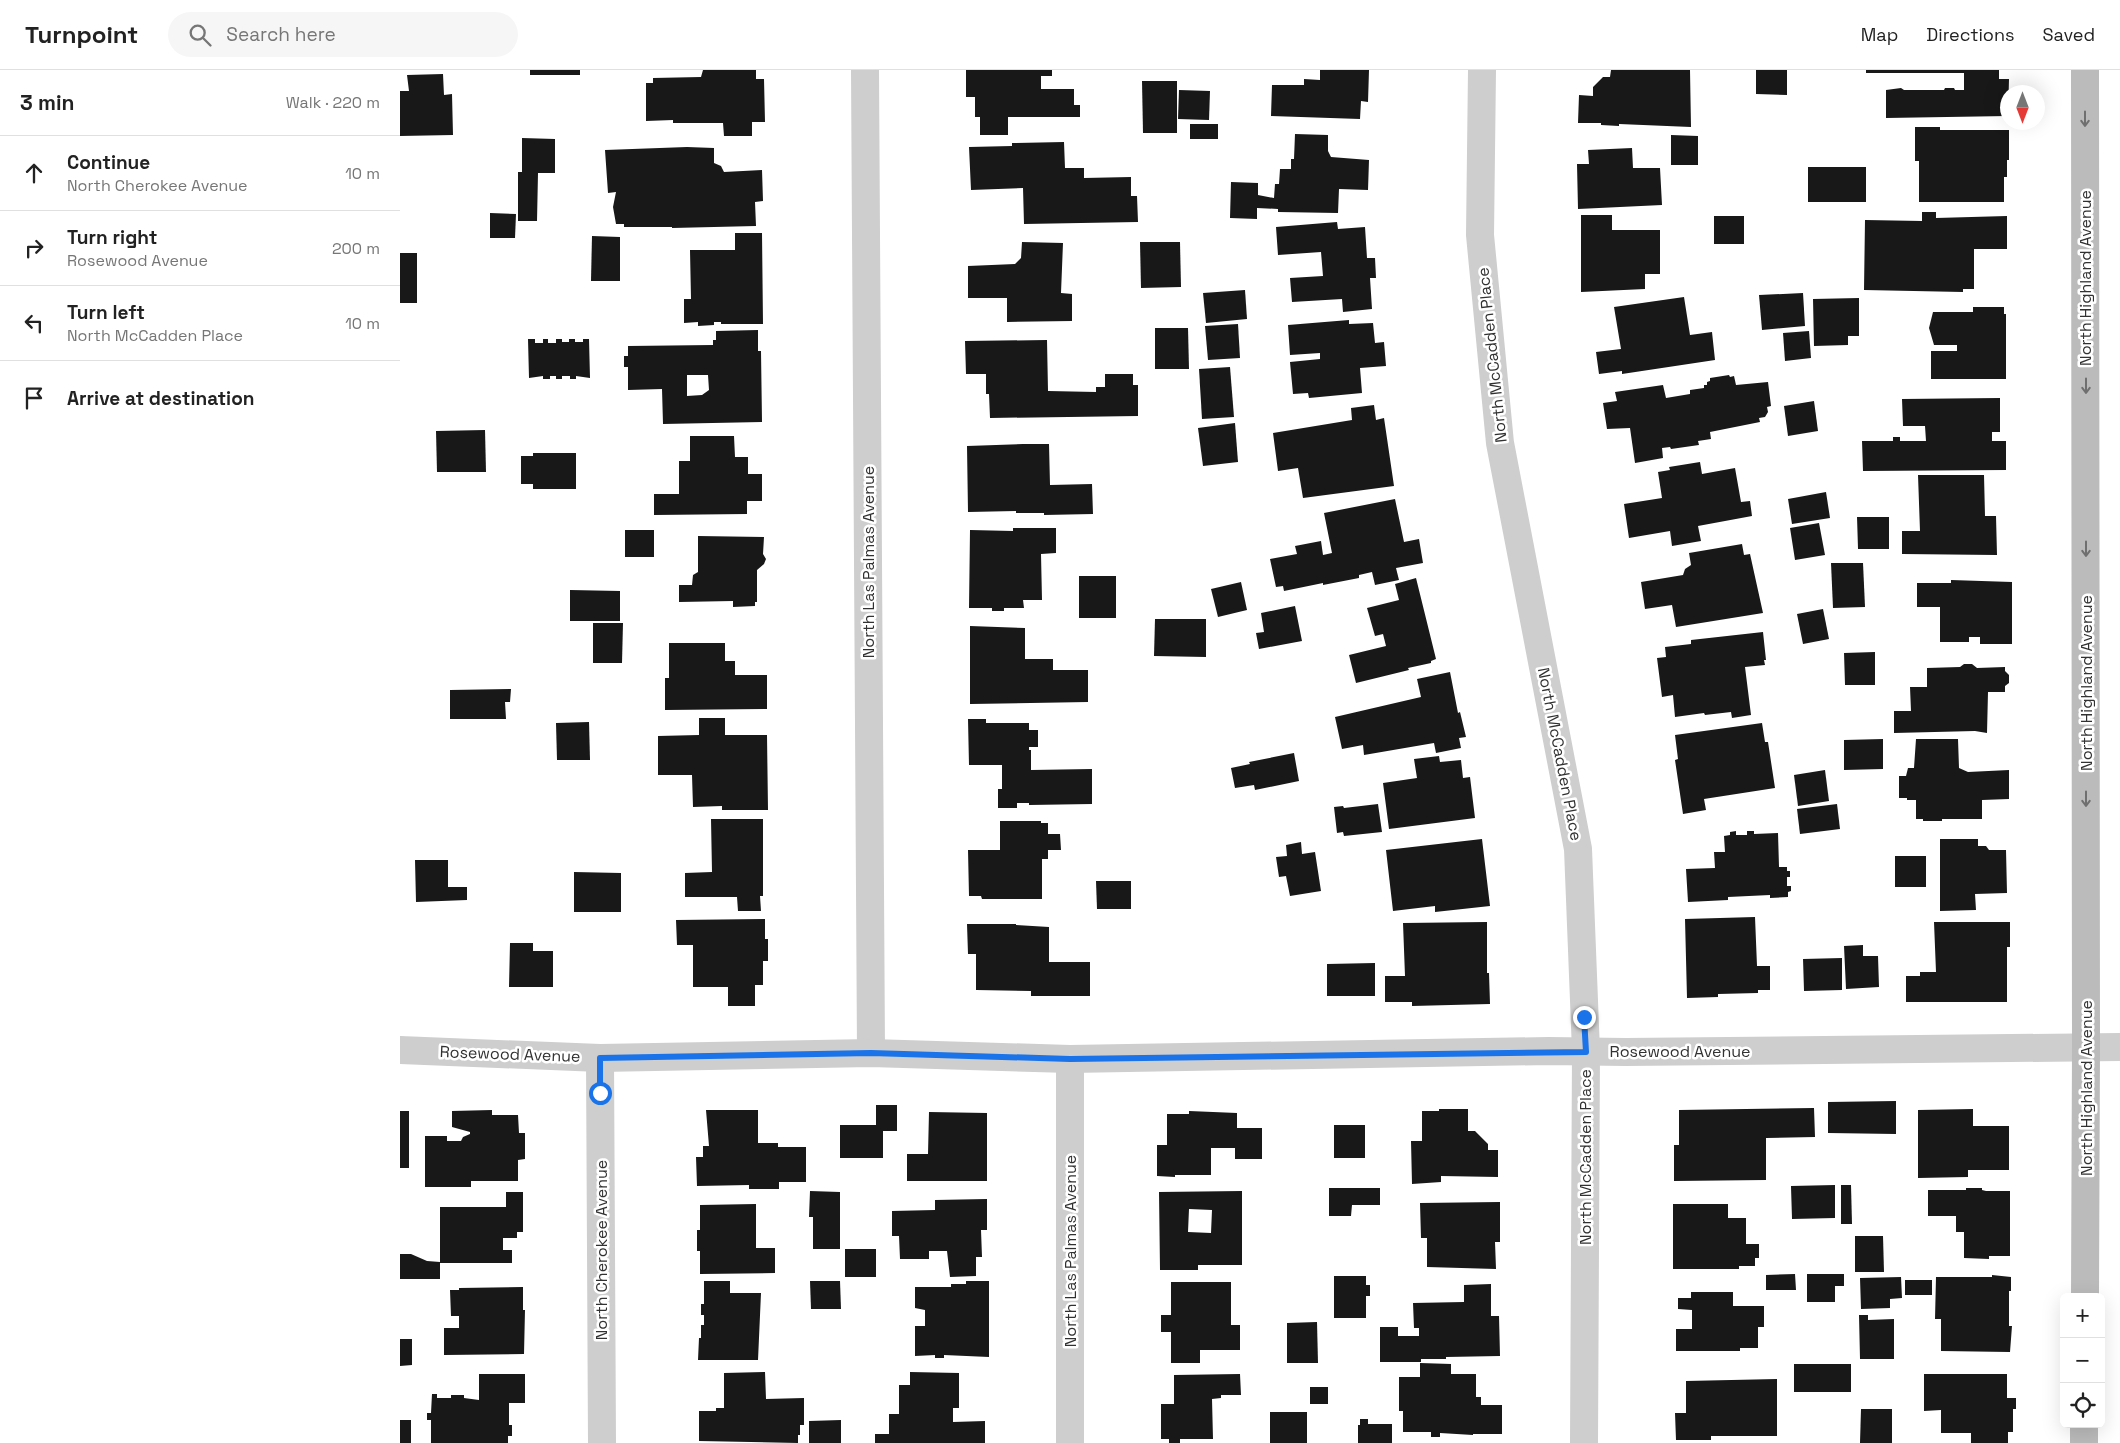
<!DOCTYPE html>
<html lang="en">
<head>
<meta charset="utf-8">
<style>
	:root { --surface:#fff; --page:#f6f6f6; --text:#222; --muted:#767676; --line:#e0e0e0 }
	body { margin:0; font-family:"Space Grotesk",sans-serif; background:var(--page); color:var(--text) }
	.controls { position:absolute; right:15px; bottom:15px; display:grid; overflow:hidden; border-radius:8px; box-shadow:0 5px 20px #0002 }
	.controls button { width:45px; height:45px; display:grid; place-items:center; padding:0; border:0; border-bottom:1px solid var(--line); background:var(--surface); color:var(--text); font:25px sans-serif }
	.compass { position:absolute; left:1600px; top:15px; width:45px; height:45px; border-radius:50%; background:var(--surface); box-shadow:0 5px 20px #0002; rotate:180deg }
	.stop { position:absolute; width:15px; height:15px; margin:-11px; border:4px solid #1a73e8; border-radius:50%; background:#fff }
	.stop.end { background:#1a73e8; border-color:#fff; box-shadow:0 1px 5px #0008 }
	.list { margin:0; padding:0; list-style:none }
	h2 { display:flex; justify-content:space-between; align-items:center; height:65px; margin:0; padding:0 20px; font-size:21px }
	h2 small { font-size:16px; font-weight:400; color:var(--muted) }
	.list li { display:grid; grid-template-columns:32px 1fr auto; gap:15px; align-items:center; box-sizing:border-box; height:75px; padding:0 20px; border-top:1px solid var(--line) }
	.list b { display:block; font-size:19px; white-space:nowrap }
	.list p { margin:0; font-size:16px; white-space:nowrap; color:var(--muted) }
	.list em { font-size:16px; font-style:normal; color:var(--muted) }
	.icon { flex:none; width:28px; height:28px; fill:none; stroke:currentColor; stroke-width:2; stroke-linecap:round; stroke-linejoin:round }
	.map { position:relative; flex:none; width:1720px; height:1373px; overflow:hidden }
	header { display:flex; align-items:center; gap:30px; box-sizing:border-box; height:70px; padding:0 25px; background:var(--surface); border-bottom:1px solid var(--line) }
	header strong { font-size:24px }
	nav { display:flex; gap:28px; margin-inline-start:auto; font-size:18px }
	.search { width:350px; height:45px; background:var(--page); display:flex; align-items:center; gap:12px; box-sizing:border-box; padding:0 18px; border-radius:28px; color:var(--muted); font-size:19px }
	main { display:flex }
	aside { flex:1; background:var(--surface) }
	.map>svg:first-child { display:block }
	.building { fill:#181818; fill-rule:evenodd }
	.lines { fill:none; stroke-linecap:round; stroke-linejoin:round }
	.street { stroke:#cecece; stroke-width:28 }
	.secondary { stroke:#bbb; stroke-width:28 }
	.oneway { stroke:#6f6f6f }
	.route { stroke:#1a73e8; stroke-width:6 }
	.labels { text-anchor:middle; dominant-baseline:central; stroke-width:5; stroke-linejoin:round; paint-order:stroke }
	.street-label { font-size:16px; fill:#313131; stroke:#fff }
</style>
</head>
<body>
<header>
<strong>Turnpoint</strong>
<div class="search"><svg class="icon" aria-label="search" viewBox="0 0 24 24"><circle cx="10" cy="10" r="6"/><path d="M15 15l6 6"/></svg>Search here</div>
<nav><a>Map</a><a>Directions</a><a>Saved</a></nav>
</header>
<main>
<aside>
<h2>3 min<small>Walk · 220 m</small></h2>
<ul class="list">
<li><svg class="icon" aria-label="ahead" viewBox="0 0 24 24"><path d="M12 20V5M6 11l6-6 6 6"/></svg><div><b>Continue</b><p>North Cherokee Avenue</p></div><em>10 m</em></li>
<li><svg class="icon" aria-label="right" viewBox="0 0 24 24"><path d="M7 20v-9h11M14 6l5 5-5 5"/></svg><div><b>Turn right</b><p>Rosewood Avenue</p></div><em>200 m</em></li>
<li><svg class="icon" aria-label="left" viewBox="0 0 24 24"><path d="M17 20v-9H6M10 6l-5 5 5 5"/></svg><div><b>Turn left</b><p>North McCadden Place</p></div><em>10 m</em></li>
<li><svg class="icon" aria-label="arrive" viewBox="0 0 24 24"><path d="M6 21V4h12l-3 4 3 4H6"/></svg><div><b>Arrive at destination</b></div></li>
</ul>
</aside>
<div class="map">
<svg width="1720" height="1373" viewBox="0 0 1720 1373">
	<rect width="100%" height="100%" fill="#fff"/>
	<g class="building">
		<rect x="130" y="0" width="50" height="5"/>
		<path d="M303 0H356V9H364L365 52H352V66H324L323 53H273V50L246 51V13H253V8L301 7Z"/>
		<path d="M566 0H652V6H641V19H674V35H680V47H608V65H580V47H575V27H566Z"/>
		<path d="M920 0H969L968 32 961 31 960 49 871 46 872 15H904V9L920 10Z"/>
		<path d="M1211 0H1290L1291 57 1219 54V56L1201 55V53H1178L1179 25 1193 26V17L1203 7H1210Z"/>
		<path d="M1356 0H1387V25L1356 24Z"/>
		<path d="M1466 0H1599V9H1609L1608 46 1486 48V20L1501 18 1504 20H1544L1545 18H1554L1555 20H1564V3H1466Z"/>
		<path d="M43 4 44 25 52 24 53 65 0 66V21H9L7 5Z"/>
		<path d="M742 11H777V63H743Z"/>
		<path d="M779 20 810 21 809 50 778 49Z"/>
		<rect x="790" y="54" width="28" height="15"/>
		<path d="M1515 57H1540V60H1609V90H1607V107H1604V132H1519V91H1515Z"/>
		<path d="M895 64 928 65V81L931 87 969 90 968 120 939 119 938 143 878 142V139L857 138V149L830 148 831 112 858 113V125L874 128 875 114H879L880 99H891V89H894Z"/>
		<path d="M1271 65 1298 66V95H1271Z"/>
		<path d="M122 68 155 69V103H138L137 151H118V102H122Z"/>
		<path d="M664 72 665 98H684V108L731 107V126H737L738 152 624 154 623 118 571 120 569 77 612 76V73Z"/>
		<path d="M287 77 314 78V93L321 96 324 102 362 100 363 131 355 132 356 156 272 158V157H224V154H216L213 137 216 122 208 123 205 80Z"/>
		<path d="M1232 78 1233 98H1260L1262 135 1178 139 1177 94H1189L1188 80Z"/>
		<rect x="1408" y="97" width="58" height="35"/>
		<path d="M1522 142H1536V148L1607 146V179H1574V219H1563V222L1464 220 1465 150 1522 151Z"/>
		<path d="M90 143 116 144 115 168H90Z"/>
		<path d="M1181 145H1212V160H1260V204H1245V219L1181 222Z"/>
		<rect x="1314" y="146" width="30" height="28"/>
		<path d="M937 152 938 159 965 157 967 188H975L976 208H970L972 239 943 242 942 229 892 232 890 208 923 206 921 182 878 185 876 157Z"/>
		<path d="M335 163H362L363 254H321V252H314V255L298 256V252L284 253V229H291L290 180H335Z"/>
		<path d="M192 166 220 167V211H191Z"/>
		<path d="M622 172 663 173 661 223 672 224V251L607 252V228H568V196L615 194 621 188Z"/>
		<path d="M740 172H780L781 217 741 218Z"/>
		<rect x="0" y="183" width="17" height="50"/>
		<path d="M845 220 847 249 806 253 803 223Z"/>
		<path d="M1403 223 1405 256 1362 260 1359 225Z"/>
		<path d="M1284 227 1290 265 1312 262 1315 290 1222 304V301L1199 304 1196 282 1221 279 1214 237Z"/>
		<path d="M1459 228V266H1448V275L1414 276 1413 229Z"/>
		<path d="M1573 237H1604V244H1606V309H1531V281H1557V275H1534L1529 258 1533 242H1573Z"/>
		<path d="M949 250V254L973 253 975 273 984 272 986 296 960 298 962 323 909 328 908 323 893 324 890 292 920 289V283L890 285 888 255Z"/>
		<path d="M838 254 840 288 808 290 805 256Z"/>
		<path d="M755 258H788L789 299H755Z"/>
		<path d="M358 260V281H361L362 352 263 354 262 319 228 320V297H224V286H228V276L313 275V270H316V261ZM287 305H308L309 320 302 325 287 326Z"/>
		<path d="M1409 261 1411 288 1385 291 1383 263Z"/>
		<path d="M128 269H135V273H143V269H148V273H156V269H162V272H169V269H175V272H183V269H189L190 308 176 306V309H170V306H162V309H156V306H150V309H143V306L129 308Z"/>
		<path d="M647 270 648 321 696 322V317H705V304H733V315H738V346L590 348 589 324H586V304H566L565 271Z"/>
		<path d="M830 297 834 347 802 349 799 299Z"/>
		<path d="M1329 305 1330 307 1334 306 1336 315 1368 312 1371 336 1367 337 1368 342 1365 347 1359 348 1360 352 1310 362 1311 369 1298 371 1299 375 1271 379 1270 377 1262 378 1263 388 1235 393 1230 358 1207 359 1203 333 1217 331 1215 322 1263 315 1266 328 1290 324V320L1304 318V315H1307V312L1310 311V308Z"/>
		<path d="M1600 328V362H1592V371H1606V400L1463 401 1462 371H1493V367H1500V371H1526L1525 356H1503L1502 329Z"/>
		<path d="M1414 331 1418 361 1388 366 1384 336Z"/>
		<path d="M974 335 976 350 984 348 994 416 903 428 898 398 878 401 873 363 952 350 951 338Z"/>
		<path d="M835 353 838 392 803 396 798 358Z"/>
		<path d="M85 360 86 402H37L36 361Z"/>
		<path d="M290 366H334L335 387H348V404H362V431H347V444L254 445V424H279V391H290Z"/>
		<path d="M623 374H649L650 415 692 414 693 444 644 445V443H616V441L568 442 567 376Z"/>
		<path d="M133 383H176V419H133V414H121V386H133Z"/>
		<path d="M1300 392 1302 404 1335 398 1341 432 1350 431 1352 446 1298 456 1301 471 1272 476 1270 461 1229 468 1224 434 1262 428 1258 402 1270 400 1269 397Z"/>
		<path d="M1518 405H1584L1585 446H1596L1597 485 1502 484V461H1520Z"/>
		<path d="M1426 422 1430 448 1392 454 1388 429Z"/>
		<path d="M995 429 1004 472 1019 469 1023 493 996 498 999 510 975 515 972 502 959 505V508L923 515V513L884 521 883 516 876 517 870 489 897 484 895 476 921 471 923 485 932 483 924 443Z"/>
		<path d="M1457 447H1489V479H1458Z"/>
		<path d="M1419 453 1425 485 1395 490 1390 458Z"/>
		<path d="M613 458H656V483L641 484 642 530H623L624 538H604V541H592V538H569L570 460 613 461Z"/>
		<rect x="225" y="460" width="29" height="27"/>
		<path d="M298 466 364 467 363 484 366 489 364 494 357 500V532H355V536L333 537V531L279 532V515H292L293 505 298 502Z"/>
		<path d="M1342 474 1344 485 1350 484 1363 543 1276 557 1272 535 1245 539 1241 512 1283 505 1285 499 1291 495 1289 483Z"/>
		<path d="M1431 493H1463L1465 537 1433 538Z"/>
		<rect x="679" y="506" width="37" height="42"/>
		<path d="M1016 508 1036 589 1031 591V593L1008 598 1009 600 956 613 949 585 986 576 983 564 975 566 967 538 999 530 995 514Z"/>
		<path d="M1551 510 1612 512V574H1580V567H1569V572H1540V537H1517V513H1551Z"/>
		<path d="M841 512 847 540 818 547 811 519Z"/>
		<path d="M170 520 220 521V551H170Z"/>
		<path d="M895 536 902 571 859 579 856 563 864 562 861 543Z"/>
		<path d="M1423 539 1429 569 1403 574 1397 544Z"/>
		<path d="M755 549H806V587L754 586Z"/>
		<path d="M193 553H223L222 593H193Z"/>
		<path d="M570 556 625 558V589H653V600H688V632L570 634Z"/>
		<path d="M1363 562 1366 590H1364L1365 595 1345 597 1351 645 1332 648 1331 642 1305 645 1304 643 1275 647 1273 625 1262 627 1257 588 1266 587 1265 577 1291 574V570Z"/>
		<path d="M269 573H325V591H335V605H367V639L265 640V608H269Z"/>
		<path d="M1475 582V615H1445L1444 583Z"/>
		<path d="M1564 594H1572L1577 598 1605 597V601L1609 605V613L1605 616V622H1588L1587 663 1575 661 1494 663V641H1511L1510 617H1527V598L1560 597Z"/>
		<path d="M1050 602 1058 643 1060 642 1066 667 1059 668 1061 678 1036 683 1034 673 964 685 963 675 942 679 935 647 1021 627 1017 609Z"/>
		<path d="M111 619 110 632H105L106 649H50V620Z"/>
		<path d="M299 648H325V665H367L368 740H322V736L293 737 292 705H258V666L299 665Z"/>
		<path d="M568 649H586V653H629V660H638V677H629V680H631V700L692 699V734L629 735V733H617V738H598V719H602V695H569Z"/>
		<path d="M189 652 190 690H157L156 653Z"/>
		<path d="M1362 653 1365 672H1368L1375 718 1304 729 1306 740 1283 744 1275 690 1278 689 1275 665Z"/>
		<path d="M1483 669V699L1444 700V670Z"/>
		<path d="M1516 669H1558L1559 698 1568 702 1609 700V729L1582 730V749H1542V751H1523V749H1516V730H1507V728H1499V706H1506L1508 698H1514Z"/>
		<path d="M894 683 899 711 855 720 854 715 835 718 831 698 850 694 849 692Z"/>
		<path d="M1039 686 1040 692 1061 690 1063 708 1070 707 1075 748 989 759 983 713 1017 708 1014 689Z"/>
		<path d="M1425 700 1429 731 1398 736 1394 705Z"/>
		<path d="M978 734 982 762 944 766 943 762 937 763 934 737 943 736 944 738Z"/>
		<path d="M1437 734 1440 759 1400 764 1397 739Z"/>
		<path d="M311 749H363V826H360L361 841H338L337 827H285V803L312 802Z"/>
		<path d="M600 751H641V753H648V764H660L661 780H648V789H642V829H582L581 826H569L568 780H600Z"/>
		<path d="M1336 761V765H1347V761H1354V764L1378 763 1379 797H1387V801H1390V807H1387V816H1391V821L1388 822V827L1370 828V825L1328 827V830L1288 832 1286 799 1315 798 1314 782H1325L1324 766 1330 765V762Z"/>
		<path d="M1082 769 1090 836 1035 842V836L993 841 986 780Z"/>
		<path d="M1540 769H1578V776H1586L1589 780H1606L1607 823 1575 824 1576 840 1540 841Z"/>
		<path d="M901 772 902 784 915 782 921 821 890 826 886 806 879 807 876 787 887 786 886 775Z"/>
		<rect x="1495" y="786" width="31" height="31"/>
		<path d="M15 790H48V817H67V830L16 832Z"/>
		<path d="M174 802 221 803V842H174Z"/>
		<path d="M696 811H731V839H697Z"/>
		<path d="M1355 847 1357 896H1370V920H1358V923L1318 924V927L1287 928 1285 849Z"/>
		<path d="M365 849V869H368V891H363V915H355V936H328V917H293V875H277L276 850Z"/>
		<path d="M1087 852V903H1089L1090 934 1012 936V932H985V906H1005L1003 853Z"/>
		<path d="M1534 852H1610V877H1607V932H1506V906H1520V902H1536Z"/>
		<path d="M567 854H616V855L649 857V892H690V926H631V921L576 920V884H568Z"/>
		<path d="M110 873H133V881H153V917H109Z"/>
		<path d="M1463 875V886H1478L1479 917 1446 919 1444 876Z"/>
		<path d="M1442 888V920L1404 921 1403 889Z"/>
		<path d="M975 893V926H927V894Z"/>
		<path d="M1496 1031V1064L1428 1063V1032Z"/>
		<path d="M476 1035H497V1061H483V1088H440V1055H476Z"/>
		<path d="M1414 1038 1415 1067 1366 1068V1110L1274 1111V1075H1279V1040Z"/>
		<path d="M1039 1039H1068V1061H1075L1088 1074V1080H1098V1107L1041 1106V1112L1012 1114 1011 1071H1022V1041H1039Z"/>
		<path d="M1573 1039V1056H1609V1100H1568V1107L1518 1108V1040Z"/>
		<path d="M92 1040V1045H118L119 1063H125V1089L118 1090V1111H71V1117H25V1066H47V1071H61L63 1067 70 1064V1062L52 1057V1041Z"/>
		<path d="M306 1040H358V1073H378V1077H406V1112H379V1119H349V1115L297 1116 296 1087H303V1076H309Z"/>
		<rect x="0" y="1041" width="9" height="57"/>
		<path d="M789 1041 837 1043V1058H862V1089H835V1078H811V1105H775V1107L757 1106V1075H767V1044H789Z"/>
		<path d="M529 1042 587 1043V1111H507V1084H528Z"/>
		<rect x="934" y="1055" width="31" height="33"/>
		<path d="M1435 1115V1148L1392 1149 1391 1116Z"/>
		<path d="M1441 1115H1451L1452 1154H1441Z"/>
		<path d="M929 1118H980V1135H952L951 1146H929Z"/>
		<path d="M1566 1118H1582V1120L1586 1121H1610V1186H1589V1189L1564 1188V1162H1556V1146H1528V1120H1566Z"/>
		<path d="M410 1121 440 1122V1179H413V1147H409Z"/>
		<path d="M842 1121V1195H798V1200H760L759 1122ZM789 1139 812 1140 811 1163 788 1162Z"/>
		<path d="M106 1122H123V1162H117V1168H103V1180H112V1193H40V1137H106Z"/>
		<path d="M587 1129V1160H581L582 1187H576V1206L550 1207 547 1181H529V1189H500L499 1166H492V1141L535 1140V1130Z"/>
		<path d="M1100 1132V1172H1095L1096 1199 1027 1197V1168H1021L1020 1133Z"/>
		<path d="M356 1134V1178H375V1203L300 1204V1181H297V1160H300V1135Z"/>
		<path d="M1273 1134H1328V1148H1346V1174H1359V1188H1355V1196H1339V1199H1273Z"/>
		<path d="M1455 1166H1483L1484 1202H1455Z"/>
		<rect x="445" y="1179" width="31" height="28"/>
		<path d="M0 1184H11L27 1191 40 1192V1209H0Z"/>
		<path d="M1395 1204 1396 1220H1366V1205Z"/>
		<path d="M1407 1204H1444V1216H1435V1232H1407Z"/>
		<path d="M1592 1205 1611 1207V1221H1609V1256H1612L1610 1282 1541 1281V1249H1535L1536 1207H1592Z"/>
		<path d="M934 1206H966V1215H970V1226H966V1248H934Z"/>
		<path d="M1501 1207 1502 1228 1490 1229V1238L1461 1239 1460 1208Z"/>
		<rect x="1505" y="1210" width="27" height="15"/>
		<path d="M304 1211H330V1223H361L358 1290H298L299 1268H301V1255H304V1245H301V1234H304Z"/>
		<path d="M410 1211H440L441 1239H411Z"/>
		<path d="M566 1211H589V1287L544 1285V1288H535V1285L515 1286V1256H525V1240L515 1238V1217H551V1214H566Z"/>
		<path d="M771 1212H831V1255H840V1280H800V1293H771V1262H761V1245H771Z"/>
		<path d="M1091 1214V1246H1099L1100 1286 1046 1287V1289H1021V1292H980V1257H998V1266H1019V1258H1014L1013 1233 1064 1232V1215Z"/>
		<path d="M123 1217V1240H125L124 1284 44 1285V1258H59V1246H51L50 1220H59V1218Z"/>
		<path d="M1291 1222H1333V1236H1364V1257H1358V1278H1340V1281H1276V1259H1292V1240L1278 1239V1228H1291Z"/>
		<path d="M1459 1245H1468V1250L1494 1249V1289H1460Z"/>
		<path d="M917 1252 918 1293H887V1253Z"/>
		<path d="M0 1269H12V1295L0 1296Z"/>
		<path d="M1020 1293 1051 1294V1304H1076V1327H1081V1335H1102V1364H1073V1365L1040 1363V1367H1031V1362H1003V1341H999V1307H1020Z"/>
		<rect x="1394" y="1294" width="57" height="28"/>
		<path d="M365 1302 366 1329 404 1328V1355H400V1365H398V1373L299 1371V1341H316V1338H324V1303Z"/>
		<path d="M510 1302 559 1303V1338H553V1352L585 1351V1373H475V1364H489V1344H499V1315H510Z"/>
		<path d="M79 1304H125V1333H109V1355H112V1366H108V1373H31V1350H27V1343H31L32 1324H37V1328H51V1325H64V1328L79 1330Z"/>
		<path d="M840 1304 841 1325H821V1328L812 1329 813 1369H780V1373H769V1369H761V1334H774V1305Z"/>
		<path d="M1524 1304H1607V1328H1616V1339H1613V1362H1608V1373H1571V1363H1541V1340L1524 1341Z"/>
		<path d="M1377 1309V1366H1311V1370H1276L1275 1343H1286V1311Z"/>
		<rect x="910" y="1317" width="18" height="17"/>
		<path d="M1461 1339H1492V1373H1460Z"/>
		<rect x="870" y="1342" width="37" height="31"/>
		<path d="M960 1349H968V1354H992V1373H958V1355H960Z"/>
		<rect x="0" y="1350" width="11" height="23"/>
		<path d="M441 1350V1373H409V1351Z"/>
	</g>
	<g class="lines">
		<g class="street">
			<path d="M465 0 471 983"/>
			<path d="M1082 0 1080 165 1100 373 1178 779 1186 981 1184 1373"/>
			<path d="M0 980 200 988 471 983 670 989 1148 981 1226 982 1720 977"/>
			<path d="M200 988 202 1373"/>
			<path d="M670 989V1373"/>
		</g>
		<g class="secondary">
			<path d="M1685 1227 1686 978 1685 0"/>
			<path d="M1684 1373V1354"/>
		</g>
	</g>
	<defs><path id="oneway-shaft" d="M-6 0H5M1.5-3L5.5 0L1.5 3" fill="none" stroke-width="1.6" stroke-linecap="round" stroke-linejoin="round" transform="scale(1.25)"/></defs>
	<g class="oneway">
		<use href="#oneway-shaft" transform="translate(1685 49) rotate(90)"/>
		<use href="#oneway-shaft" transform="translate(1686 316) rotate(90)"/>
		<use href="#oneway-shaft" transform="translate(1686 479) rotate(90)"/>
		<use href="#oneway-shaft" transform="translate(1686 729) rotate(90)"/>
	</g>
	<g class="lines">
		<path class="route" d="M200 1023V988L471 983 670 989 1186 982 1184 947"/>
	</g>
	<g class="labels">
		<g class="street-label">
			<text transform="translate(1685 208) rotate(-90)">North Highland Avenue</text>
			<text transform="translate(1092 285) rotate(-96)">North McCadden Place</text>
			<text transform="translate(468 492) rotate(-90)">North Las Palmas Avenue</text>
			<text transform="translate(1686 613) rotate(-90)">North Highland Avenue</text>
			<text transform="translate(1160 684) rotate(79)">North McCadden Place</text>
			<text x="1280" y="981">Rosewood Avenue</text>
			<text transform="translate(110 984) rotate(2)">Rosewood Avenue</text>
			<text transform="translate(1686 1018) rotate(-90)">North Highland Avenue</text>
			<text transform="translate(1185 1087) rotate(-90)">North McCadden Place</text>
			<text transform="translate(201 1180) rotate(-90)">North Cherokee Avenue</text>
			<text transform="translate(670 1181) rotate(-90)">North Las Palmas Avenue</text>
		</g>
	</g>
</svg>
<div class="controls">
<button>+</button>
<button>−</button>
<button><svg class="icon" aria-label="locate" viewBox="0 0 24 24"><circle cx="12" cy="12" r="6"/><path d="M12 2v4M12 18v4M2 12h4M18 12h4"/></svg></button>
</div>
<svg class="compass" viewBox="-18 -18 36 36"><path d="M0-13l5 13h-10z" fill="#e53935"/><path d="M0 13l5-13h-10z" fill="#767676"/></svg>
<div class="stop" style="left:200px;top:1023px"></div>
<div class="stop end" style="left:1184px;top:947px"></div>
</div>
</main>
</body>
</html>
